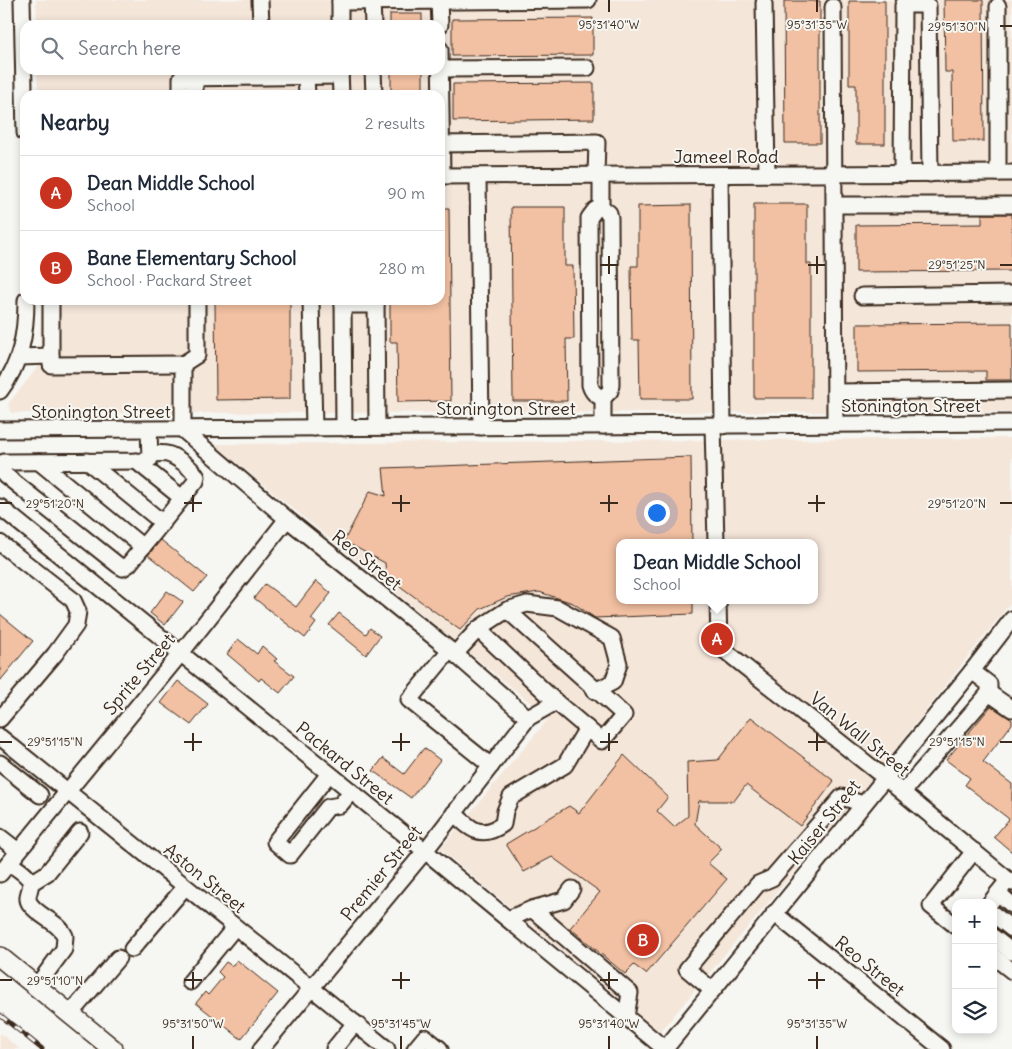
<!DOCTYPE html>
<html lang="en">
<head>
<meta charset="utf-8">
<style>
	:root { --surface:#fff; --page:#f2f2f3; --text:#1f2937; --muted:#747a83; --line:#e0e1e3; --accent:#c8321e }
	body { margin:0; font-family:Delius,sans-serif; background:var(--page); color:var(--text) }
	.controls { position:absolute; right:15px; bottom:15px; display:grid; overflow:hidden; border-radius:10px; box-shadow:0 2px 8px #0003 }
	.controls button { width:45px; height:45px; display:grid; place-items:center; padding:0; border:0; border-bottom:1px solid var(--line); background:var(--surface); color:var(--text); font:25px sans-serif }
	.you { position:absolute; left:656px; top:512px; width:18px; height:18px; margin:-12px; border:4px solid #fff; border-radius:50%; background:#1a73e8; box-shadow:0 0 0 8px #1a73e833 }
	.badge { display:grid; place-items:center; width:32px; height:32px; border-radius:50%; background:var(--accent); color:#fff; font-size:16px; font-weight:700 }
	.pin { position:absolute; translate:-50% -50%; border:2px solid #fff; box-shadow:0 1px 5px #0006 }
	.popup { position:absolute; left:616px; top:539px; width:202px; height:65px; box-sizing:border-box; display:grid; place-content:center; border-radius:10px; background:var(--surface); filter:drop-shadow(0 1px 4px #0005); font-size:16px; white-space:nowrap; color:var(--muted) }
	.popup b { font-size:19px; color:var(--text) }
	.popup::after { content:''; position:absolute; left:50%; top:100%; margin-left:-10px; border:10px solid transparent; border-top-color:var(--surface) }
	.list { margin:0; padding:0; list-style:none }
	h2 { display:flex; justify-content:space-between; align-items:center; height:65px; margin:0; padding:0 20px; font-size:21px }
	h2 small { font-size:16px; font-weight:400; color:var(--muted) }
	.list li { display:grid; grid-template-columns:32px 1fr auto; gap:15px; align-items:center; box-sizing:border-box; height:75px; padding:0 20px; border-top:1px solid var(--line) }
	.list b { display:block; font-size:19px; white-space:nowrap }
	.list p { margin:0; font-size:16px; white-space:nowrap; color:var(--muted) }
	.list em { font-size:16px; font-style:normal; color:var(--muted) }
	.icon { flex:none; width:28px; height:28px; fill:none; stroke:currentColor; stroke-width:2; stroke-linecap:round; stroke-linejoin:round }
	.map { position:relative; flex:none; width:1012px; height:1049px; overflow:hidden }
	.search { position:absolute; background:var(--surface); box-shadow:0 2px 8px #0003; left:20px; top:20px; width:425px; height:55px; display:flex; align-items:center; gap:12px; box-sizing:border-box; padding:0 18px; border-radius:15px; color:var(--muted); font-size:19px }
	.panel { position:absolute; background:var(--surface); box-shadow:0 2px 8px #0003; left:20px; top:90px; width:425px; height:215px; border-radius:15px }
	.map>svg:first-child { display:block }
	.built { fill:#f5e6da; fill-rule:evenodd }
	.building { fill:#f2c0a2; stroke:#3b2a1e }
	.lines { fill:none; stroke-linecap:round; stroke-linejoin:round }
	.minor-casing { stroke:#3b2a1e; stroke-width:19 }
	.major-casing { stroke:#3b2a1e; stroke-width:22 }
	.minor { stroke:#f6f6f2; stroke-width:15 }
	.major { stroke:#f6f6f2; stroke-width:19 }
	.rail-casing { stroke:#3b2a1e; stroke-width:5 }
	.rail { stroke:#f6f6f2; stroke-width:3; stroke-dasharray:9; stroke-linecap:butt }
	.ticks { fill:none; stroke:#3b2a1e; stroke-width:2 }
	.labels { text-anchor:middle; dominant-baseline:central; stroke-width:4; stroke-linejoin:round; paint-order:stroke }
	.street-label { font-size:18px; fill:#3b2a1e; stroke:#f6f6f2 }
	.ticks-label { font-size:12px; text-anchor:middle; fill:#3b2a1e; stroke:#f6f6f2; stroke-width:4; stroke-linejoin:round; paint-order:stroke }
</style>
</head>
<body>
<div class="map">
<svg width="1012" height="1049" viewBox="0 0 1012 1049">
	<rect width="100%" height="100%" fill="#f6f6f2"/>
	<filter id="ink" filterUnits="userSpaceOnUse"><feTurbulence type="fractalNoise" baseFrequency=".02" numOctaves="2"/><feDisplacementMap in="SourceGraphic" scale="10" xChannelSelector="R" yChannelSelector="G"/><feConvolveMatrix kernelMatrix="1 2 1 2 8 2 1 2 1" color-interpolation-filters="sRGB"/></filter>
	<g filter="url(#ink)">
		<g class="built">
			<path d="M36 0H1012V412L12 413 8 404 39 366 41 300H440V95H38L37 70H440V25H37Z"/>
			<path d="M1012 438V601L868 784 660 1032 440 849 549 718 214 444ZM620 543H814V600H620Z"/>
			<path d="M0 1033 20 1049H0Z"/>
		</g>
		<g class="building">
			<path d="M944 0H983L984 141H953L952 72H945Z"/>
			<path d="M784 1H820V143H785Z"/>
			<path d="M849 1H885V144H856V85H849Z"/>
			<rect x="390" y="14" width="32" height="11"/>
			<path d="M593 18V55L452 56V19Z"/>
			<rect x="391" y="70" width="32" height="25"/>
			<path d="M594 83V119L453 121V84Z"/>
			<path d="M754 204H807V264H811V398H754Z"/>
			<path d="M691 205 692 399H640L639 340H632L631 266H638V206Z"/>
			<path d="M511 207H565V266H573L574 339H566L567 401H513Z"/>
			<path d="M440 208H449L451 401 398 402 397 342H390V300H440Z"/>
			<path d="M982 214H1012V271L856 272V225L982 224Z"/>
			<path d="M215 300H290V399L216 400Z"/>
			<path d="M1012 323V380H986V371L857 372V324Z"/>
			<path d="M691 457 692 543H620V600H693V614L595 618 573 603 539 592 507 597 480 609 460 630 386 576 385 563 344 541 370 491 386 496 383 468Z"/>
			<path d="M161 540 207 577 194 592 148 555Z"/>
			<path d="M316 581 331 593 311 619 316 623 305 638 254 598 265 584 296 607Z"/>
			<path d="M167 591 183 602 165 625 150 613Z"/>
			<path d="M339 613 366 634 370 628 380 636 366 655 329 625Z"/>
			<path d="M0 614 33 641 0 681Z"/>
			<path d="M238 639 257 654 262 646 277 659 274 661 294 676 280 693 261 678 259 681 227 654Z"/>
			<path d="M178 681 208 704 191 725 161 703Z"/>
			<path d="M991 706 1012 720V724L983 762 1012 784V852L994 837 1009 819 965 785 970 778 946 760Z"/>
			<path d="M751 717 834 781 800 826 746 785 734 801H699L695 824 722 849 708 863 727 879 646 974 634 965 625 974 570 928 600 892 552 857 524 872 506 844 569 806 579 813 624 755 668 797 657 811 674 827 688 816 687 762 718 760Z"/>
			<path d="M424 748 440 760 411 798 373 771 383 758 404 774Z"/>
			<path d="M237 960 278 993 241 1039 196 1003 205 992 208 995 223 977 218 972 226 962 232 966Z"/>
		</g>
		<g class="lines">
			<g class="minor-casing">
				<g id="minor">
					<path d="M22 0 25 133"/>
					<path d="M260 0 261 25"/>
					<path d="M340 0V25"/>
					<path d="M372 0 373 25"/>
					<path d="M439 0 440 25"/>
					<path d="M340 2 588 0"/>
					<path d="M764 3 767 174"/>
					<path d="M998 6V173"/>
					<path d="M833 7 835 424"/>
					<path d="M440 49 442 176"/>
					<path d="M440 69 587 68"/>
					<path d="M340 70 341 95"/>
					<path d="M373 70 374 95"/>
					<path d="M306 76 307 95"/>
					<path d="M195 77V95"/>
					<path d="M181 95V78L340 76"/>
					<path d="M440 144 597 142 596 175"/>
					<path d="M902 174 903 5H928L930 174"/>
					<path d="M720 175 723 426"/>
					<path d="M440 176 1012 173"/>
					<path d="M478 176 481 427"/>
					<path d="M834 205H1012"/>
					<path d="M601 207 609 213 610 218 611 385 610 391 603 398C595 395 592 392 590 385L589 218 595 210Z"/>
					<path d="M601 207V175"/>
					<path d="M862 296 1012 294"/>
					<path d="M51 300V365L183 364"/>
					<path d="M197 300V355L183 364V430L287 519 455 654 528 718"/>
					<path d="M311 300 314 428"/>
					<path d="M343 300 344 428"/>
					<path d="M376 300 377 427"/>
					<path d="M343 305H376"/>
					<path d="M19 357 51 356"/>
					<path d="M0 391C21 364 26 333 26 300"/>
					<path d="M835 392 1012 390"/>
					<path d="M603 398V426"/>
					<path d="M713 426 716 543"/>
					<path d="M0 430 1012 423"/>
					<path d="M149 430 150 459 145 461 4 462 1 466 5 475 118 565 123 568 129 564 196 481 197 477C193 469 176 456 167 454 162 453 155 454 150 454"/>
					<path d="M87 461 163 523"/>
					<path d="M136 461 182 498"/>
					<path d="M39 462 143 547"/>
					<path d="M0 507 425 851 665 1049"/>
					<path d="M0 543 73 600 78 611 76 625 55 654 0 719"/>
					<path d="M718 600 719 646 885 778 1012 883"/>
					<path d="M478 629 507 610 527 604 558 608 612 638 619 664 613 682 595 691"/>
					<path d="M450 650 409 700 491 766"/>
					<path d="M455 654 478 629 556 702 602 741 624 715 507 610"/>
					<path d="M989 693 1012 709"/>
					<path d="M0 737 387 1049"/>
					<path d="M0 763 40 795"/>
					<path d="M329 774 275 842 290 855 328 807 340 805 351 792"/>
					<path d="M903 792 989 693V684L972 671"/>
					<path d="M454 813C470 829 481 840 503 824L505 811 511 797 565 765 587 728"/>
					<path d="M0 837 18 851"/>
					<path d="M9 863C15 867 27 874 30 881 33 889 24 896 30 904 39 917 58 921 65 936L64 949 36 987"/>
					<path d="M0 874 181 653 287 519"/>
					<path d="M31 883 47 873 80 832"/>
					<path d="M998 893 1012 905"/>
					<path d="M990 903 1008 880"/>
					<path d="M532 909 564 900 572 889"/>
					<path d="M774 913 942 1049"/>
					<path d="M993 914 1012 929"/>
					<path d="M508 919 532 909 630 993 626 1017"/>
					<path d="M956 926 931 906 974 851"/>
					<path d="M993 937 1012 952"/>
					<path d="M132 949 185 887"/>
					<path d="M993 956 1012 971"/>
					<path d="M190 982 235 927"/>
					<path d="M712 990 687 969 758 884 772 878 842 797 863 804"/>
					<path d="M70 1014 118 958"/>
					<path d="M261 1049 425 851 528 718 556 702"/>
					<path d="M334 1049 355 1023"/>
					<path d="M415 1049 425 1037 440 1049"/>
					<path d="M665 1049 972 671 1012 619"/>
				</g>
			</g>
			<g class="major-casing">
				<path id="major" d="M0 957 113 1049"/>
			</g>
			<use href="#minor" class="minor"/>
			<use href="#major" class="major"/>
			<g class="rail-casing">
				<path id="rail" d="M0 1015 42 1049"/>
			</g>
			<use href="#rail" class="rail"/>
		</g>
	</g>
	<path class="ticks" d="M609 0V12M817 0V12M1000 26H1012M609 256V274M817 256V274M600 265H618M808 265H825M1000 265H1012M193 495V512M401 495V512M609 495V512M817 495V512M0 503H12M184 503H202M392 503H410M600 503H618M808 503H825M1000 503H1012M193 733V751M401 733V751M609 733V751M817 733V751M0 742H12M184 742H202M392 742H410M600 742H618M808 742H825M1000 742H1012M193 972V989M401 972V989M609 972V989M817 972V989M0 980H12M184 980H202M392 980H410M600 980H618M808 980H825M193 1036V1049M401 1036V1049M609 1036V1049M817 1036V1049"/>
	<g class="labels">
		<g class="street-label">
			<text x="726" y="156">Jameel Road</text>
			<text x="911" y="405">Stonington Street</text>
			<text x="506" y="408">Stonington Street</text>
			<text x="101" y="411">Stonington Street</text>
			<text transform="translate(367 560) rotate(39)">Reo Street</text>
			<text transform="translate(139 674) rotate(-50)">Sprite Street</text>
			<text transform="translate(860 734) rotate(39)">Van Wall Street</text>
			<text transform="translate(345 763) rotate(39)">Packard Street</text>
			<text transform="translate(824 822) rotate(-51)">Kaiser Street</text>
			<text transform="translate(381 873) rotate(-51)">Premier Street</text>
			<text transform="translate(205 878) rotate(39)">Aston Street</text>
			<text transform="translate(870 966) rotate(39)">Reo Street</text>
		</g>
	</g>
	<g class="ticks-label">
		<text x="609" y="29">95°31'40"W</text>
		<text x="817" y="29">95°31'35"W</text>
		<text x="957" y="31">29°51'30"N</text>
		<text x="957" y="269">29°51'25"N</text>
		<text x="55" y="508">29°51'20"N</text>
		<text x="957" y="508">29°51'20"N</text>
		<text x="55" y="746">29°51'15"N</text>
		<text x="957" y="746">29°51'15"N</text>
		<text x="55" y="985">29°51'10"N</text>
		<text x="193" y="1028">95°31'50"W</text>
		<text x="401" y="1028">95°31'45"W</text>
		<text x="609" y="1028">95°31'40"W</text>
		<text x="817" y="1028">95°31'35"W</text>
	</g>
</svg>
<div class="controls">
<button>+</button>
<button>−</button>
<button><svg class="icon" aria-label="layers" viewBox="0 0 24 24"><path d="M12 4l9 5-9 5-9-5zM3 14l9 5 9-5"/></svg></button>
</div>
<div class="you"></div>
<div class="pin badge" style="left:717px;top:639px">A</div>
<div class="popup"><b>Dean Middle School</b>School</div>
<div class="pin badge" style="left:643px;top:940px">B</div>
<div class="search"><svg class="icon" aria-label="search" viewBox="0 0 24 24"><circle cx="10" cy="10" r="6"/><path d="M15 15l6 6"/></svg>Search here</div>
<section class="panel">
<h2>Nearby<small>2 results</small></h2>
<ul class="list">
<li><span class="badge">A</span><div><b>Dean Middle School</b><p>School</p></div><em>90 m</em></li>
<li><span class="badge">B</span><div><b>Bane Elementary School</b><p>School · Packard Street</p></div><em>280 m</em></li>
</ul>
</section>
</div>
</body>
</html>
